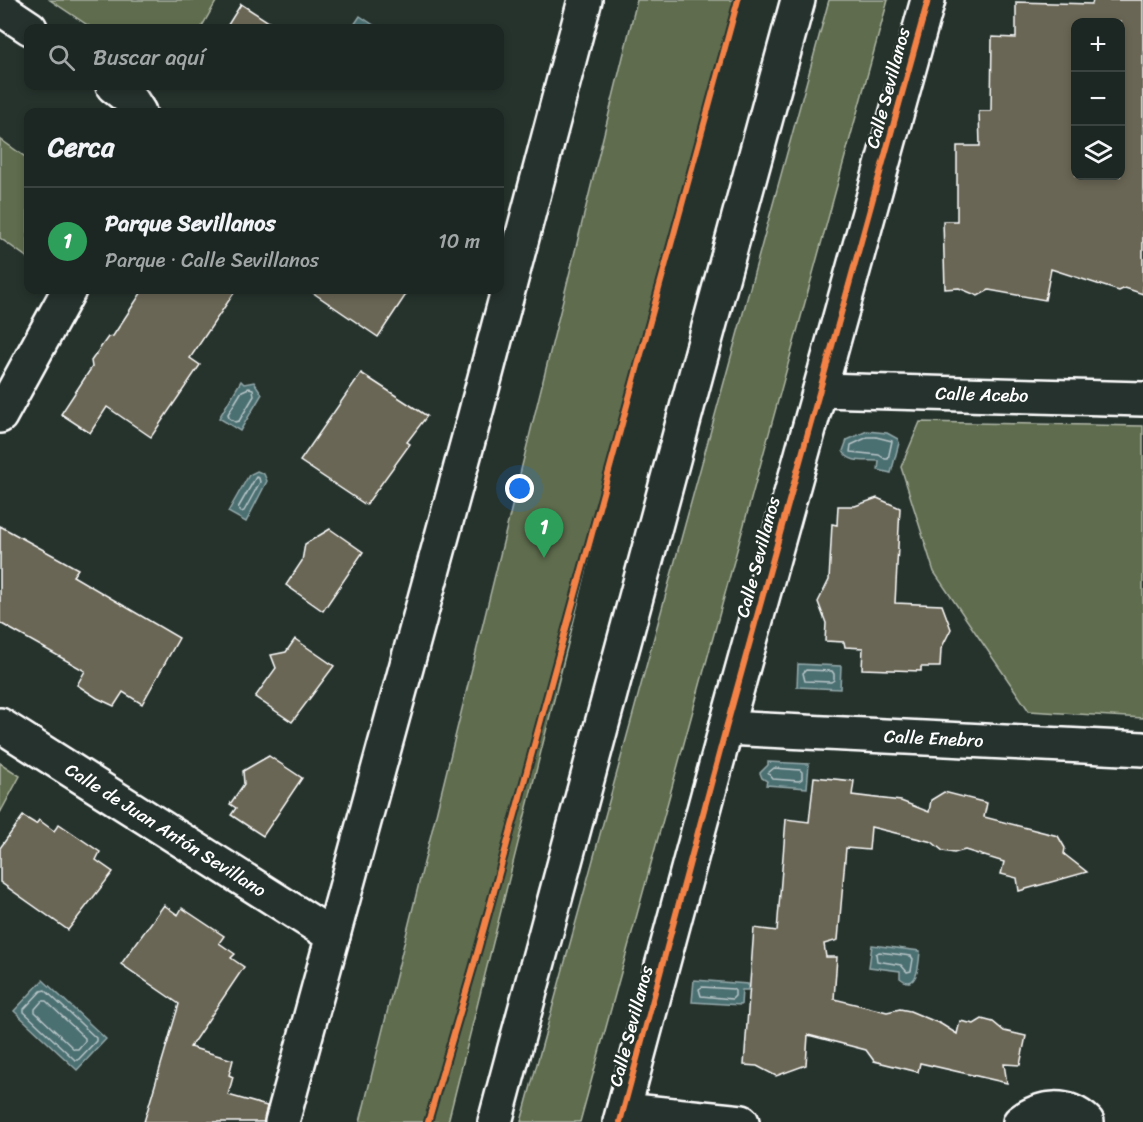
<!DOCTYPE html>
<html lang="es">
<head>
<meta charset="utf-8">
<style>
	:root { --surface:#1c2622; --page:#29322f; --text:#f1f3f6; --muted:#a0a5a5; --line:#3a4340; --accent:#8bbbb9 }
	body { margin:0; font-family:Sriracha,sans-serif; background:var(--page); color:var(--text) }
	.controls { position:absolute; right:18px; top:18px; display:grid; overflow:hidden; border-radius:12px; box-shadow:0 3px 9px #0003 }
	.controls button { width:54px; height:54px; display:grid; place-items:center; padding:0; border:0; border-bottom:2px solid var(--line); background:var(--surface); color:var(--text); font:30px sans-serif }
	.you { position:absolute; left:520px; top:489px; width:21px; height:21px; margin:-15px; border:4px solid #fff; border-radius:50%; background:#1a73e8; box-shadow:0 0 0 9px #1a73e833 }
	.badge { display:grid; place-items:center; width:39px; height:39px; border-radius:50%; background:var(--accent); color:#fff; font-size:20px; font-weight:700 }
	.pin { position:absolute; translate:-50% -50px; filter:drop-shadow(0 2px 3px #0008) }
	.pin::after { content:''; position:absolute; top:32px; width:21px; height:18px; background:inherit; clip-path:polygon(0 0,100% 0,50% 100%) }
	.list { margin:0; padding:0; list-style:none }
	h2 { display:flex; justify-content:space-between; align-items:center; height:78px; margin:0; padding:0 24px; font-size:26px }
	h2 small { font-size:20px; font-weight:400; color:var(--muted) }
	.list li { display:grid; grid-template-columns:39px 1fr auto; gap:18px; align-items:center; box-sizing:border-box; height:108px; padding:0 24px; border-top:2px solid var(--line) }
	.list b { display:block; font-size:22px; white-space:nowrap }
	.list p { margin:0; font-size:20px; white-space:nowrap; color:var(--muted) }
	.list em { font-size:20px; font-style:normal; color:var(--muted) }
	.icon { flex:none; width:33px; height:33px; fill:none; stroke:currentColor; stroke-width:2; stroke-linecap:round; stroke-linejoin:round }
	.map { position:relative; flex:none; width:1143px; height:1122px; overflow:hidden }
	.search { position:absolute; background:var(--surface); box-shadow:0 3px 9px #0003; left:24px; top:24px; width:480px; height:66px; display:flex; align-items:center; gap:15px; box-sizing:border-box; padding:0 21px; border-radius:12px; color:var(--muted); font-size:22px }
	.panel { position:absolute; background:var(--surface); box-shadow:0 3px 9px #0003; left:24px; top:108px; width:480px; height:186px; border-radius:12px }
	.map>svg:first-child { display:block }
	.green { fill:#5f6c4e; stroke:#afb6a6; stroke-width:1.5 }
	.water { fill:#4c6f72; stroke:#94a9aa; stroke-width:1.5 }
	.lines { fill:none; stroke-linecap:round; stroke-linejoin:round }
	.shore { stroke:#b7c5c7; stroke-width:1.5 }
	.building { fill:#6b6654; stroke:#fff; stroke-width:1.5; fill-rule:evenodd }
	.minor-casing { stroke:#fff; stroke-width:38 }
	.secondary-casing { stroke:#fff; stroke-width:38 }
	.minor { stroke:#26332d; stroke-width:33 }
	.secondary { stroke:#26332d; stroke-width:33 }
	.cycleway-casing { stroke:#26332d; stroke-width:10 }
	.cycleway { stroke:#f48246; stroke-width:6 }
	.labels { text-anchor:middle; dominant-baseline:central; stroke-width:5; stroke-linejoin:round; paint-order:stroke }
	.street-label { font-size:18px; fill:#fff; stroke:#26332d }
</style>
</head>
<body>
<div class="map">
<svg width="1143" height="1122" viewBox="0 0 1143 1122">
	<rect width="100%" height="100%" fill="#26332d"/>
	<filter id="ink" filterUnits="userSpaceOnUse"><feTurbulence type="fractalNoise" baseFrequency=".0167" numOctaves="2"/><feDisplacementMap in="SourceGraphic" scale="12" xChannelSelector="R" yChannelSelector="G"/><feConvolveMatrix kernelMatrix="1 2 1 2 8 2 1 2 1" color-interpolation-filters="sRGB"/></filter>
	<g filter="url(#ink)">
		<g class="green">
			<path d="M50 0H217L201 28H92Z"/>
			<path d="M637 0H738L665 257 448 1122H360Z"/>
			<path d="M829 0H888L580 1122H521Z"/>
			<path d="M0 139 28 159V258L0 238Z"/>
			<path d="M920 422 1143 426V718L1029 711 934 572 901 467Z"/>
			<path d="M0 763 20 776 0 813Z"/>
		</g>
		<g class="water">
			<path d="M360 16 378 28H352Z"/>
			<path d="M241 381 244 384 254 382 262 394 240 431 219 418Z"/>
			<path d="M867 431 887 433 898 439 899 443 891 473 878 470 879 461C866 460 849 464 843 451L847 440Z"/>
			<path d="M257 471 264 474 267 481 246 522 228 512 249 475Z"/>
			<path d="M798 664 841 666 840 689 797 687Z"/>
			<path d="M768 762 809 764 807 788 766 785 767 781 762 778 760 773 768 765Z"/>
			<path d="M872 945 920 951C919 962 918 993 900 978V971L869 967Z"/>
			<path d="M43 980 106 1039 77 1070 14 1011Z"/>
			<path d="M694 980 748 984V990H742L741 1005 692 1002Z"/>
		</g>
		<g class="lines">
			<g class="shore">
				<path d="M249 388 253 389 254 396 239 421 235 422 229 418 228 414 242 391Z"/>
				<path d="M868 437H876L892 441 888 459H885L879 455 850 452 851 445Z"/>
				<path d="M256 477 259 478 260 482 244 511 241 512 238 508Z"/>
				<path d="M806 670 832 671 834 674V680L831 682 805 681 803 673Z"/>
				<path d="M774 768 800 770 802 772V779L799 781 773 779 768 773Z"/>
				<path d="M879 952 911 956 913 959 911 971 907 972 901 965 877 961 876 954Z"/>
				<path d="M702 987 733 989 735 991V996L732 999 701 996 699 989Z"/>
				<path d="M45 990 96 1038V1041L78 1060H75L24 1012V1009L41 991Z"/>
				<path d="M42 1001H46L85 1038V1041L78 1049H74L35 1012V1009Z"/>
			</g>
		</g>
		<g class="building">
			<path d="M1093 0H1143V294L1125 288 1119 291 1051 269 1045 300 989 290 978 296 959 288 945 289 943 221H957V146H980L979 111H991L992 37 1016 38V2L1092 4ZM1076 22H1120V176H1076Z"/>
			<path d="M241 4 278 28H226Z"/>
			<path d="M143 290H236L190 358 200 365 151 437 107 407 90 433 61 414 92 367 91 361 108 337 113 336Z"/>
			<path d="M309 290H409L378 337Z"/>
			<path d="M361 373 427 416 407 442 410 444 366 505 300 461Z"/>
			<path d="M877 498 900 508 895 603 942 605 951 629 941 649 940 667H921V671L862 669 863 648 845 647 844 642 825 641 826 623 818 602 829 580 832 524 837 525 838 506H855Z"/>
			<path d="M0 526 78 569 73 576 179 638 142 704 123 692 114 706 97 698 77 685 85 671 0 623Z"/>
			<path d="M330 529 363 552 323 611 286 585 302 561 305 544Z"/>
			<path d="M295 639 334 666 292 722 255 697 276 668 271 655 286 652Z"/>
			<path d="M269 756 302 778 263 836 231 815 236 808 230 804 244 784 243 771Z"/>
			<path d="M814 777 854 781 852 795 901 801 929 812 931 800 944 792 987 803 984 817 1058 836 1065 848 1064 854 1087 872 1019 891 1017 878 1001 874 1004 862 965 850 954 853 943 851 932 842 871 827 869 850 846 848 838 940 824 944 826 957H837L834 999 887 1012 900 1009 910 1011 941 1024 957 1034 960 1021 974 1024 982 1019 993 1022 1004 1031 1026 1036 1020 1065 1004 1064 1007 1083 920 1063 918 1072 874 1061 866 1050 808 1035 806 1065 776 1076 757 1066 744 1065 754 928 777 931 786 819 809 822Z"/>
			<path d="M23 816 36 824 39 820 54 831 59 824 100 852 96 860 113 872 68 930 0 882V848Z"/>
			<path d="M164 905 178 915 182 908 224 936 219 943 235 954 231 958 244 967 190 1047 233 1060 229 1075 233 1077 228 1095 267 1106 264 1122H144L179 1004 121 964Z"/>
		</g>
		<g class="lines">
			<g class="minor-casing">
				<g id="minor">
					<path d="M0 8 30 28"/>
					<path d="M113 86 132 101 139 112"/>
					<path id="s1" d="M820 390 1143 399"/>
					<path d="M0 416 69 290"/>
					<path id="s2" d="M0 725 333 936"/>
					<path id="s3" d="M726 728 1143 749"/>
					<path d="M624 1110 742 1122"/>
					<path d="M282 1122 474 419 585 0"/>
					<path d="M620 1122 726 728 928 0"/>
					<path d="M1020 1122C1041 1106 1067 1103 1087 1122"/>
				</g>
			</g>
			<g class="secondary-casing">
				<path id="secondary" d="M495 1122 692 389 798 0"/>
			</g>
			<use href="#minor" class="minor"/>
			<use href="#secondary" class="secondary"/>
			<g class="cycleway-casing">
				<g id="cycleway">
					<path d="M428 1122 473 968 738 0"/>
					<path d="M620 1122 726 728 928 0"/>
				</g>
			</g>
			<use href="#cycleway" class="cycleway"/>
		</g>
	</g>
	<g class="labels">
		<g class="street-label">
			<text transform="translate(888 88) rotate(-75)">Calle Sevillanos</text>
			<text stroke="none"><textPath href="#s1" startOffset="162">Calle Acebo</textPath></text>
			<text transform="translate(758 557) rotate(-75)">Calle Sevillanos</text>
			<text stroke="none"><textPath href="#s3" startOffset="208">Calle Enebro</textPath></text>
			<text stroke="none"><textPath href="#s2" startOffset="196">Calle de Juan Antón Sevillano</textPath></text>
			<text transform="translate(631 1026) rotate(-75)">Calle Sevillanos</text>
		</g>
	</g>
</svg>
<div class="controls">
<button>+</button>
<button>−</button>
<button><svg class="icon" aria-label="layers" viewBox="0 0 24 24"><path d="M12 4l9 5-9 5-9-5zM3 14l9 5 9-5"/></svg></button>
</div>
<div class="you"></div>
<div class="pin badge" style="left:544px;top:558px;background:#2e9e5b">1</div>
<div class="search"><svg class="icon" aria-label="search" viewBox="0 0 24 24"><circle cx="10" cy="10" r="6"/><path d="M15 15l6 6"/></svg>Buscar aquí</div>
<section class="panel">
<h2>Cerca<small></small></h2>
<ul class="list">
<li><span class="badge" style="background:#2e9e5b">1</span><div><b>Parque Sevillanos</b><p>Parque · Calle Sevillanos</p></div><em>10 m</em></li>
</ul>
</section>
</div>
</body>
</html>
